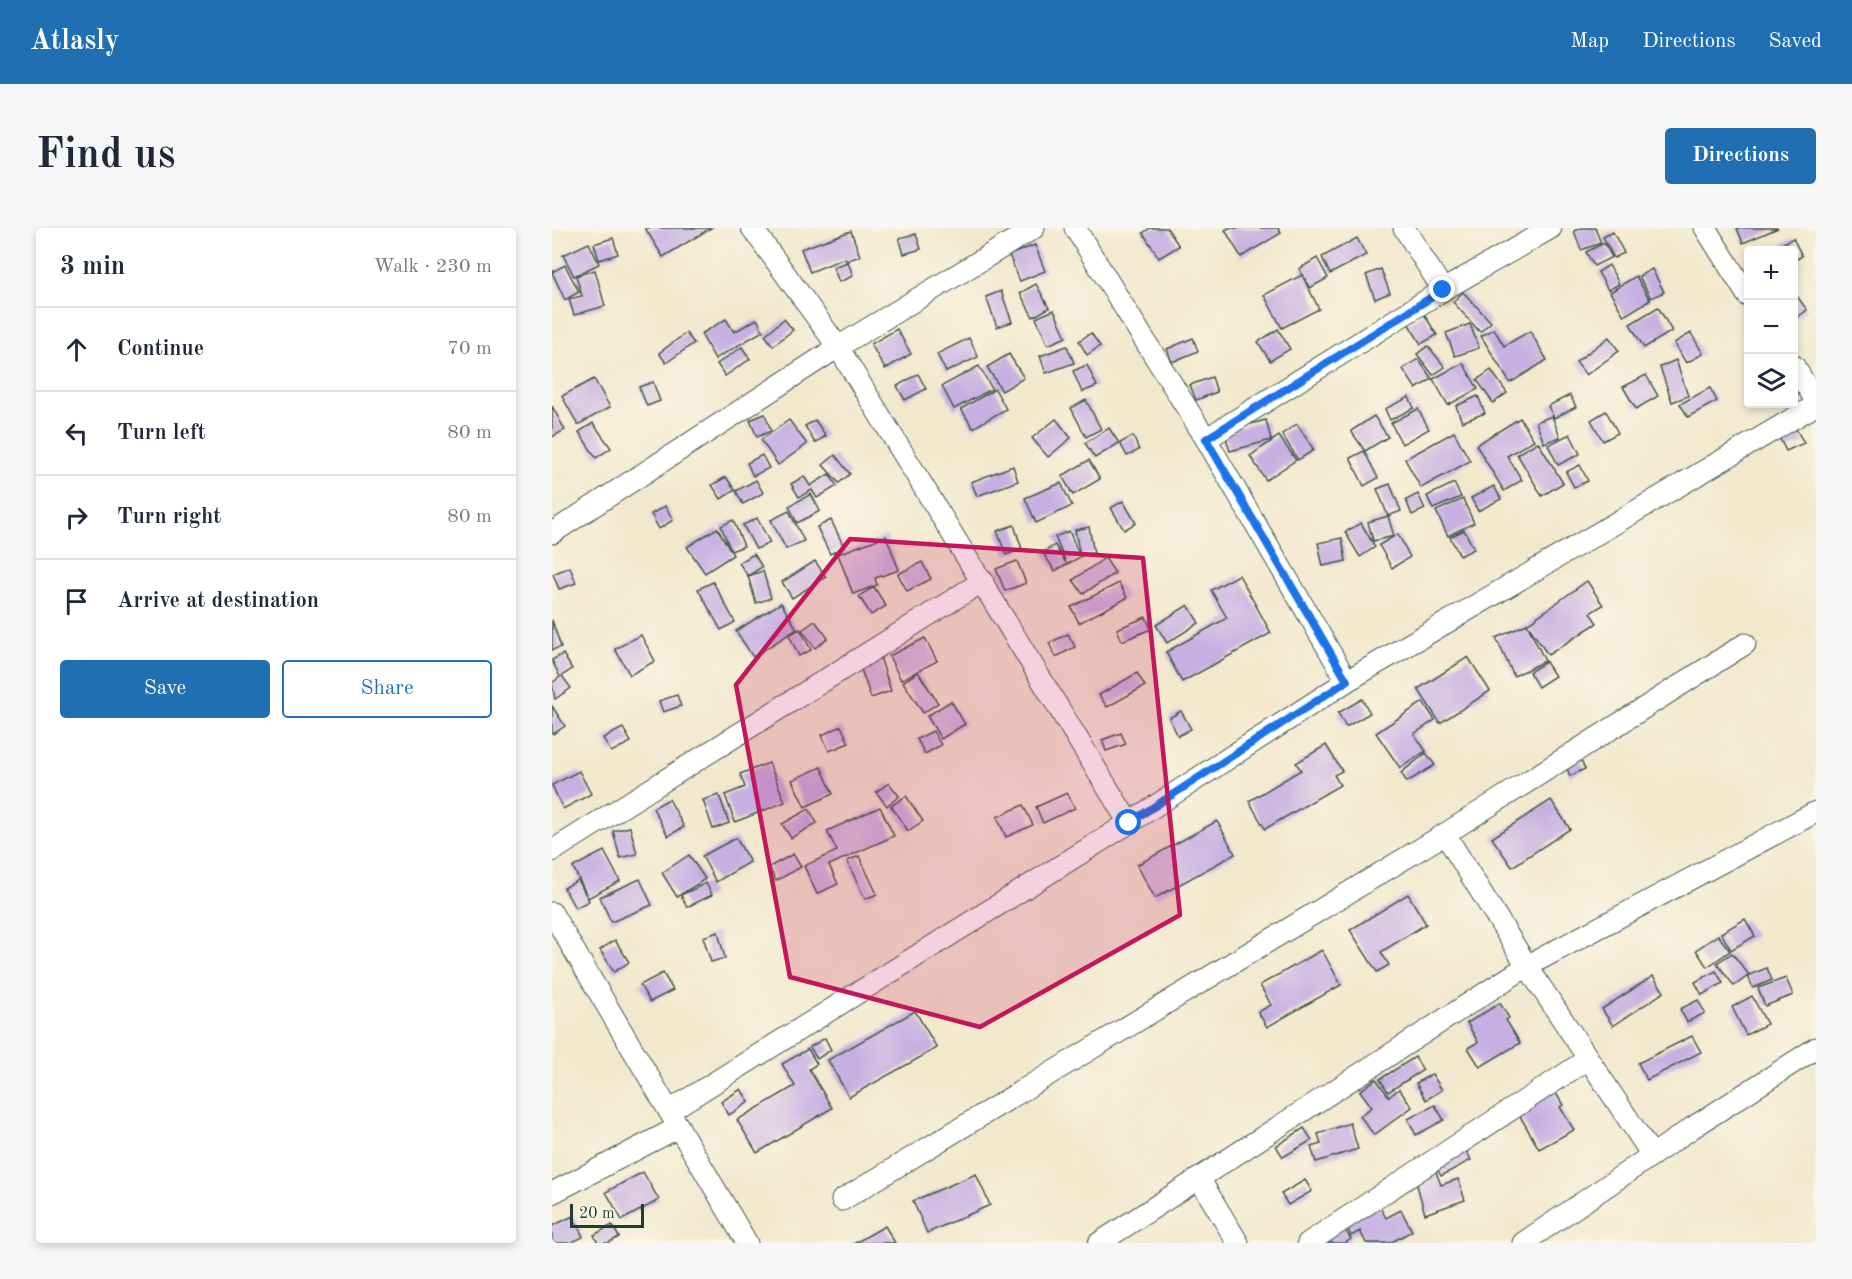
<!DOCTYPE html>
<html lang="en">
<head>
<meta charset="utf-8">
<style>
	:root { --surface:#fff; --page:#f6f6f7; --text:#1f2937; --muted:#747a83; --line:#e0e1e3; --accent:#1f6fb2 }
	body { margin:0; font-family:"Old Standard TT",serif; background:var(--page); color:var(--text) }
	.controls { position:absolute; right:18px; top:18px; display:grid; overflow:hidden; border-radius:6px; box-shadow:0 3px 9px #0003 }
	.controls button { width:54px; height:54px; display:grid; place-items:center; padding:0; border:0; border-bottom:2px solid var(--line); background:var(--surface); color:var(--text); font:30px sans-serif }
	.scale { position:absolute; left:18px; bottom:15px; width:74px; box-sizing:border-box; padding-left:6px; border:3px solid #1f3d34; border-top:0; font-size:16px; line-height:21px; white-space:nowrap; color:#1f3d34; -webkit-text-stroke:4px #fcf5e5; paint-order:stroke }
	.stop { position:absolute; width:18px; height:18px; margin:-14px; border:4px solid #1a73e8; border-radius:50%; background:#fff }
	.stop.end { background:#1a73e8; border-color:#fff; box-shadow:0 2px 6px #0008 }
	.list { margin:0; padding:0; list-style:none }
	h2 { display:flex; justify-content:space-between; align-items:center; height:78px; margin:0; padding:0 24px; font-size:26px }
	h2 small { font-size:20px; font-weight:400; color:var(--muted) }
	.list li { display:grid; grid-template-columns:39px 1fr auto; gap:18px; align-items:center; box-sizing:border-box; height:84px; padding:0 24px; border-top:2px solid var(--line) }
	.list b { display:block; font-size:22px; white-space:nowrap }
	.list em { font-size:20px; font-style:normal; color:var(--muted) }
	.actions { display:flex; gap:12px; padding:18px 24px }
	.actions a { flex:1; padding:14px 0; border:2px solid var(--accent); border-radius:6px; text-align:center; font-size:21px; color:var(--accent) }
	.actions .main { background:var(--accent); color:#fff }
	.icon { flex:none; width:33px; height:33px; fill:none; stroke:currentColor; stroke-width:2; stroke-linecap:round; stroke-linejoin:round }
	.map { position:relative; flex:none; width:1264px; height:1015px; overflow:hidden; border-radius:6px }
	header { display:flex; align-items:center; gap:36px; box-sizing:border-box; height:84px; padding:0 30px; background:var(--accent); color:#fff }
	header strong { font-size:28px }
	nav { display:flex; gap:33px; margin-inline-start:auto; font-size:21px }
	.intro { display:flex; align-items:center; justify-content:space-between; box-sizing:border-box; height:144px; padding:0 36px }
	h1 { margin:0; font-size:42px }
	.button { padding:15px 27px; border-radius:6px; background:var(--accent); color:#fff; font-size:21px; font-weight:700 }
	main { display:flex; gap:36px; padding:0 36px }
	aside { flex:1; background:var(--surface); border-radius:6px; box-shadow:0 3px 9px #0003 }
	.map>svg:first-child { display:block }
	.building { fill:#c7b0e1 }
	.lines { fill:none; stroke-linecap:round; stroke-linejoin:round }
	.street-casing { stroke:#3f574b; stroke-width:23 }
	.street { stroke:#fff; stroke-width:21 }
	.route { stroke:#1a73e8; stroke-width:8 }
	.marked { fill:#c2185b; fill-opacity:0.2; stroke:#c2185b; stroke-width:4.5; stroke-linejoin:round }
</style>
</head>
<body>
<header>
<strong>Atlasly</strong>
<nav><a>Map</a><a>Directions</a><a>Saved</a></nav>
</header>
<div class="intro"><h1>Find us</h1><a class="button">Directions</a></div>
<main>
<aside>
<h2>3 min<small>Walk · 230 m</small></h2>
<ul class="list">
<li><svg class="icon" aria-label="ahead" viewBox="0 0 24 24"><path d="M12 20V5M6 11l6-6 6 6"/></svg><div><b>Continue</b></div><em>70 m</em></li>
<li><svg class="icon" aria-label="left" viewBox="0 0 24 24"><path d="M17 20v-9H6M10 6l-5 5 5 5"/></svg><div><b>Turn left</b></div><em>80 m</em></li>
<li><svg class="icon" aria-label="right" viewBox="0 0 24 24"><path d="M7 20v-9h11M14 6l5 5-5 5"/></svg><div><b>Turn right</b></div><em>80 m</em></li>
<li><svg class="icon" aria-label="arrive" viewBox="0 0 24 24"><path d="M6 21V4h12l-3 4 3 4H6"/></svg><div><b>Arrive at destination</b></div></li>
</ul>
<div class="actions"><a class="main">Save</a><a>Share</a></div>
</aside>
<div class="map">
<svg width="1264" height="1015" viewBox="0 0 1264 1015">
	<rect width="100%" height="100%" fill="#fcf5e5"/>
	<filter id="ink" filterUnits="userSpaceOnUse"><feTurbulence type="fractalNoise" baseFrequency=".0167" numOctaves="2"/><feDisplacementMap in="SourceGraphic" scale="12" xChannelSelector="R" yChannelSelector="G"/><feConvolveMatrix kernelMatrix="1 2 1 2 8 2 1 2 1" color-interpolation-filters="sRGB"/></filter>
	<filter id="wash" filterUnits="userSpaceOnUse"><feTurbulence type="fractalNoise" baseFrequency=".008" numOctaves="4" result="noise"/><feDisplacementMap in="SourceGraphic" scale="24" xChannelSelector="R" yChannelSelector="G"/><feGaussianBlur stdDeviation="1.35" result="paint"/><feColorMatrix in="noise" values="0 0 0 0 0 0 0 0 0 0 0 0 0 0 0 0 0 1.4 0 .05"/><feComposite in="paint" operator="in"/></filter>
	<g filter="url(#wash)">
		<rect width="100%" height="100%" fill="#f2e8cd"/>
		<g id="blocks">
			<g class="building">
				<path d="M93 0H159L111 29Z"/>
				<path d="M598 0H615L627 18 607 30 591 5Z"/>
				<path d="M677 0H726L729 5 689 29 673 2Z"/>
				<path d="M1029 0H1043L1049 15 1029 22 1022 3Z"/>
				<path d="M1185 0H1226L1191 15Z"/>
				<path d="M299 3 308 28 294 33 293 30 258 44 249 21Z"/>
				<path d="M1061 4 1072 25 1062 30 1051 9Z"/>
				<path d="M364 6 369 21 352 26 347 10Z"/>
				<path d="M61 10 66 26 47 32 42 16Z"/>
				<path d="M805 10 814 27 778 46 770 29Z"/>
				<path d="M1241 10 1250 28 1242 33V22H1234L1230 16Z"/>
				<path d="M37 15 47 36 22 48 11 27Z"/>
				<path d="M1052 15 1060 29 1042 38 1034 24Z"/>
				<path d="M483 17 493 43 468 53 457 27Z"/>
				<path d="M765 30 776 50 758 60 747 41Z"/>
				<path d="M296 34 301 48 287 54 281 39Z"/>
				<path d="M13 37 27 64 13 72 0 44Z"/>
				<path d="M1057 37 1067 56 1056 62 1046 44Z"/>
				<path d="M829 41 838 65 823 71 814 47Z"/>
				<path d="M1100 41 1112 64 1099 70 1087 48Z"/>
				<path d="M43 42 53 78 22 87 17 71 30 68 24 48Z"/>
				<path d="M750 47 767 81 730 100 712 67Z"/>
				<path d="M1084 48 1098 72 1072 88 1058 64Z"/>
				<path d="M484 56 497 80 481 89 468 65Z"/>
				<path d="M449 63 460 94 445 99 434 69Z"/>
				<path d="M911 64 939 94 928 104 901 74Z"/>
				<path d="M1245 68 1255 82 1243 91 1242 70Z"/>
				<path d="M1106 79 1120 103 1092 120 1078 96Z"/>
				<path d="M502 82 514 109 496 117 484 90Z"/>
				<path d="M872 86 885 107 869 116 856 95Z"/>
				<path d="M174 91 182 104 205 91 211 103 163 131 149 106Z"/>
				<path d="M232 91 241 102 221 118 213 107Z"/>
				<path d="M918 96 927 120 903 128 894 105Z"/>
				<path d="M345 101 359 126 333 141 319 116Z"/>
				<path d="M726 101 738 121 718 133 706 114Z"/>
				<path d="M942 101 952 118 978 103 995 132 958 155 929 108Z"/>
				<path d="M134 105 142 115 114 135 107 125Z"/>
				<path d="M539 105 548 118 535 127 527 113Z"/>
				<path d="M1139 105 1151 126 1134 135 1122 115Z"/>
				<path d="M1057 109 1067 123 1034 147 1024 134Z"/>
				<path d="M417 110 426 129 394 144 385 126Z"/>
				<path d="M641 110 646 123 620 134 615 121Z"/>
				<path d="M515 118 522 135 494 145 488 128Z"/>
				<path d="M876 118 893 139 881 147 865 126Z"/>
				<path d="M190 119 198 131 173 148 165 136Z"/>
				<path d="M457 126 472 150 450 163 435 139Z"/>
				<path d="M866 131 880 151 864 161 851 141Z"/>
				<path d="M1124 132 1136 168 1120 174 1108 139Z"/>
				<path d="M911 135 926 161 896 177 881 151Z"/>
				<path d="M535 137 545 158 530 164 521 143Z"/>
				<path d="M427 138 440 161 402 181 390 158Z"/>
				<path d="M939 142 955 165 941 175 925 152Z"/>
				<path d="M366 146 374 161 353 172 345 158Z"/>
				<path d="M1094 147 1106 168 1084 181 1071 159Z"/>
				<path d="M660 149 665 164 644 172 638 157Z"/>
				<path d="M42 151 58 179 26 197 10 168Z"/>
				<path d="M101 154 108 173 95 178 87 159Z"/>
				<path d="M1158 160 1165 173 1136 189 1128 176Z"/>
				<path d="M443 161 454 181 421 200 409 181Z"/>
				<path d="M1018 167 1024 179 1002 190 996 178Z"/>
				<path d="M926 168 933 185 910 194 904 178Z"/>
				<path d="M857 169 862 180 838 192 833 181Z"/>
				<path d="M534 172 549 201 534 209 519 180Z"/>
				<path d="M0 178 13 202 0 209Z"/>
				<path d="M866 181 877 201 850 216 839 195Z"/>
				<path d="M1054 183 1066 205 1051 213 1039 192Z"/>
				<path d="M213 186 219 203 205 209 198 192Z"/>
				<path d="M822 188 836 209 813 223 799 203Z"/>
				<path d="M1000 188 1008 209 992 215 984 194Z"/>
				<path d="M968 190 982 212 955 228 970 252 952 263 924 217Z"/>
				<path d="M504 191 519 210 496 229 480 210Z"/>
				<path d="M237 192 255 216 226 237 209 212Z"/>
				<path d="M263 192 274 208 263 215 253 198Z"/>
				<path d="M714 192 719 212 678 223 672 203Z"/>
				<path d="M41 195 59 220 44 230 27 204Z"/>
				<path d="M745 196 762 222 746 232 730 206Z"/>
				<path d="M557 200 567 215 543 230 533 215Z"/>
				<path d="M1244 201 1252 215 1234 223 1227 209Z"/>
				<path d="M902 204 918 233 869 260 853 231Z"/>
				<path d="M1018 206 1028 226 1006 237 996 217Z"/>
				<path d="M581 208 587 222 575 228 568 215Z"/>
				<path d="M727 208 744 232 714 252 698 228Z"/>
				<path d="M986 214 1011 255 990 268 965 226Z"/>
				<path d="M812 223 826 250 812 258 798 230Z"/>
				<path d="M210 227 217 240 201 248 195 235Z"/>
				<path d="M283 227 298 246 287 255 271 237Z"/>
				<path d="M537 232 548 251 521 267 510 248Z"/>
				<path d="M1028 237 1036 253 1022 259 1014 244Z"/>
				<path d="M461 238 466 253 425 268 419 254Z"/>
				<path d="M277 246 285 258 265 270 260 262 247 269 239 256 252 248 258 258Z"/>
				<path d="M174 249 183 262 169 271 160 257Z"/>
				<path d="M204 252 211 265 191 276 184 263Z"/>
				<path d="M509 255 520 278 484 295 473 270Z"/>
				<path d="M902 255 909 269 881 281 875 268Z"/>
				<path d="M838 256 849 283 836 288 825 261Z"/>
				<path d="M942 258 949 271 926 283 919 270Z"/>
				<path d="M259 266 268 283 245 295 237 278Z"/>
				<path d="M866 266 873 281 860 287 854 272Z"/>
				<path d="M911 271 922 295 896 308 884 283Z"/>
				<path d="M571 273 584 295 572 302 559 280Z"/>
				<path d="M113 278 121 292 107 301 99 286Z"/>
				<path d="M237 283 252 313 234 321 219 292Z"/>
				<path d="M836 288 842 308 821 313 816 294Z"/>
				<path d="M205 290 218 315 204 321 191 297Z"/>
				<path d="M181 292 192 318 179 323 169 298Z"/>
				<path d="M279 292 292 319 278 326 265 299Z"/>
				<path d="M809 295 823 319 808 329 793 304Z"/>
				<path d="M462 297 470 321 454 327 445 303Z"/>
				<path d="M537 299 542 325 528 328 523 302Z"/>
				<path d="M165 300 181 327 153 345 135 319Z"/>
				<path d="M912 302 922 321 908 328 898 309Z"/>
				<path d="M517 303 528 329 503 343 491 325 503 317 514 335 503 309Z"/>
				<path d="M846 306 858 329 840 340 827 317Z"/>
				<path d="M334 308 347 342 323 350 325 357 301 366 286 326Z"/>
				<path d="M790 310 794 333 771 338 766 315Z"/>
				<path d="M202 326 210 339 196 348 187 335Z"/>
				<path d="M553 330 563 345 531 366 521 352Z"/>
				<path d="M263 333 274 349 240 370 230 354Z"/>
				<path d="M465 333 474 355 453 363 444 341Z"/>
				<path d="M370 334 379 351 355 363 346 346Z"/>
				<path d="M18 339 24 355 7 361 1 346Z"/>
				<path d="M211 343 219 370 204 375 196 348Z"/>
				<path d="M687 347 719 405 630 454 614 424 675 390 659 362Z"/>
				<path d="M1035 353 1051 377 1038 385 1045 395 996 427 975 396 993 433 962 448 944 410 975 396Z"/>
				<path d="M161 354 183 394 169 402 146 361Z"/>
				<path d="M567 355 575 370 527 395 519 379Z"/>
				<path d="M322 359 334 378 319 387 307 368Z"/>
				<path d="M229 375 245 401 201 429 184 403Z"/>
				<path d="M636 377 647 395 615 415 604 397Z"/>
				<path d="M594 389 599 401 570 413 565 401Z"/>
				<path d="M0 392 9 419 0 422Z"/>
				<path d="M263 393 276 410 263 420 250 402Z"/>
				<path d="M248 401 259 422 247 428 237 407Z"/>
				<path d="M516 406 523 419 504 429 497 415Z"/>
				<path d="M89 407 103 433 78 447 63 421Z"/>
				<path d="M373 410 385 433 349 452 337 428Z"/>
				<path d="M11 426 20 441 10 448 19 460 3 471 0 455 8 449 0 432Z"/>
				<path d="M328 429 339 463 319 470 307 435Z"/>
				<path d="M916 429 938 463 888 495 866 461Z"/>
				<path d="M994 434 1003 448 986 459 977 444Z"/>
				<path d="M366 444 386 475 371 485 351 454Z"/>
				<path d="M585 445 593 458 555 479 547 467Z"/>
				<path d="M125 467 129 478 111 484 107 473Z"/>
				<path d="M810 471 818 485 794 499 786 485Z"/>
				<path d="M399 473 413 496 389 511 375 488Z"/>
				<path d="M871 474 883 492 862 506 874 523 848 540 824 505Z"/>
				<path d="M0 478 13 498 1 506 0 504Z"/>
				<path d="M629 483 639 501 626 508 617 490Z"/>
				<path d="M289 498 297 515 277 523 270 507Z"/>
				<path d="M71 500 79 514 59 524 51 510Z"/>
				<path d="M381 503 389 517 373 526 365 511Z"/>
				<path d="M569 505 574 516 554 523 550 512Z"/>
				<path d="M774 517 790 543 782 547 788 557 713 601 697 573 749 542 744 535Z"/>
				<path d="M874 525 883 537 855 554 849 545Z"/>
				<path d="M1028 530 1033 541 1018 548 1013 535Z"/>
				<path d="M217 535 233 574 183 594 173 567 193 559 188 546Z"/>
				<path d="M269 539 281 566 253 579 240 552Z"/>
				<path d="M27 543 39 566 11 581 0 557Z"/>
				<path d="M337 555 347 568 335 578 324 564Z"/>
				<path d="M515 565 523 580 491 595 484 579Z"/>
				<path d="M167 567 177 595 161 601 151 572Z"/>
				<path d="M354 568 371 593 356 603 339 578Z"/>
				<path d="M117 571 132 599 116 608 101 580Z"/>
				<path d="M999 572 1018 601 960 639 940 610Z"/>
				<path d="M471 577 481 597 454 609 445 589Z"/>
				<path d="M328 579 342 608 277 637 286 656 265 666 252 638 285 623 275 603Z"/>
				<path d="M257 581 265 595 239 610 230 596Z"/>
				<path d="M665 593 683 626 603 670 585 637Z"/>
				<path d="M78 599 85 626 68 630 61 603Z"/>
				<path d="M184 610 198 634 164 654 150 628Z"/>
				<path d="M52 623 68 653 36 670 21 639Z"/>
				<path d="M241 626 249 639 224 653 217 639Z"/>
				<path d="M137 627 153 651 125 669 110 645Z"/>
				<path d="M307 628 325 666 313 671 295 633Z"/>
				<path d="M88 651 100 677 59 694 48 669Z"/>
				<path d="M26 652 37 673 23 680 12 660Z"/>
				<path d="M154 655 160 667 135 679 129 667Z"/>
				<path d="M856 666 874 696 829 724 837 737 825 744 798 702Z"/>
				<path d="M1193 691 1203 708 1179 722 1169 705Z"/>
				<path d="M166 704 173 730 159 734 151 709Z"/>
				<path d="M1166 707 1178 723 1155 739 1144 722Z"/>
				<path d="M63 712 77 734 62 744 48 722Z"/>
				<path d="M770 722 789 757 715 799 706 784 719 777 708 757Z"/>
				<path d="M1180 725 1197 747 1215 740 1220 752 1201 760 1196 748 1182 758 1165 735Z"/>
				<path d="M1164 743 1171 755 1150 767 1143 754Z"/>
				<path d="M111 745 121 762 98 774 88 757Z"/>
				<path d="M1101 748 1112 764 1061 798 1050 781Z"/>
				<path d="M1234 750 1241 767 1213 778 1206 760Z"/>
				<path d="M1200 768 1215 796 1194 807 1180 779Z"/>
				<path d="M1146 772 1153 785 1135 794 1128 781Z"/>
				<path d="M948 775 957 790 954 792 968 815 928 839 916 820 926 814 915 795Z"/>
				<path d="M363 783 385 820 297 869 276 832Z"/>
				<path d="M1140 808 1149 824 1095 852 1086 835Z"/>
				<path d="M273 810 279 822 265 831 258 819Z"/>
				<path d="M256 821 265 836 257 841 280 880 205 925 185 892 243 858 230 836Z"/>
				<path d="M863 829 871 842 836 864 828 851Z"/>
				<path d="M880 846 890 862 874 872 864 855Z"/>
				<path d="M824 851 837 869 847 861 860 879 822 907 808 888 820 879 808 863Z"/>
				<path d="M189 861 197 874 177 887 169 874Z"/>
				<path d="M1002 862 1011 877 1008 879 1022 902 987 921 965 883Z"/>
				<path d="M883 877 892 892 864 907 856 891Z"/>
				<path d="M798 895 806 921 764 934 759 919 769 916 766 906Z"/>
				<path d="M752 900 760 912 731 929 724 918Z"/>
				<path d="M912 919 919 932 889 948 882 935Z"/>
				<path d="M882 939 889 957 906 951 913 972 873 986 862 946Z"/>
				<path d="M91 944 107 972 70 992 54 964Z"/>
				<path d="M424 946 438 977 375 1005 361 973Z"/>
				<path d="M753 952 760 963 736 977 729 966Z"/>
				<path d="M825 974 834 990 849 982 860 1003 838 1015H814L808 1003 799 1008 791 992Z"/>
				<path d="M21 988 31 1009 18 1015H0V998Z"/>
				<path d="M787 994 799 1011 793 1015H758Z"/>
				<path d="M60 997 67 1009 56 1015H46L42 1007Z"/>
				<path d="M333 998 343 1015H303Z"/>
			</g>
		</g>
	</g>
	<g filter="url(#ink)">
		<use href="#blocks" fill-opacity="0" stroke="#3f574b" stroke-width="1.5"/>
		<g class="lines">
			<g class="street-casing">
				<g id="street">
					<path d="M200 0 286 119 577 595"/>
					<path d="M523 0 654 211 795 453"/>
					<path d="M852 0 891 62"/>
					<path d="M1153 0 1196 68"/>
					<path d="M1242 138 1264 173"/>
					<path d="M654 211 891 62 999 0"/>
					<path d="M0 305 286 119 482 0"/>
					<path d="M893 606 975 738 1100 927"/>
					<path d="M0 623 431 353"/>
					<path d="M0 685 195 1015"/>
					<path d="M117 883 577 595 795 453 1264 177"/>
					<path d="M648 952 686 1015"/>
					<path d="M0 965 127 899"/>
					<path d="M290 972 893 606 1193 416"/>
					<path d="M547 1015 975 738 1264 584"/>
					<path d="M756 1015 1036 831"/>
					<path d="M971 1015 1140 900 1264 820"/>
				</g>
			</g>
			<use href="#street" class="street"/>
		</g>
	</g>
	<g class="lines" filter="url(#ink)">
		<path class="route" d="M577 595 795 453 654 211 891 62"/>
	</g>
	<path class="marked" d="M298 311 591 330 628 687 428 799 238 749 184 457Z"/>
</svg>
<div class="controls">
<button>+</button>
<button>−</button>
<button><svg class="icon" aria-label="layers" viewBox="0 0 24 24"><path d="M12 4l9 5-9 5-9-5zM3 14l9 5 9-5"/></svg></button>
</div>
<div class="scale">20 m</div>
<div class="stop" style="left:577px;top:595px"></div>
<div class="stop end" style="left:891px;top:62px"></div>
</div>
</main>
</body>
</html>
